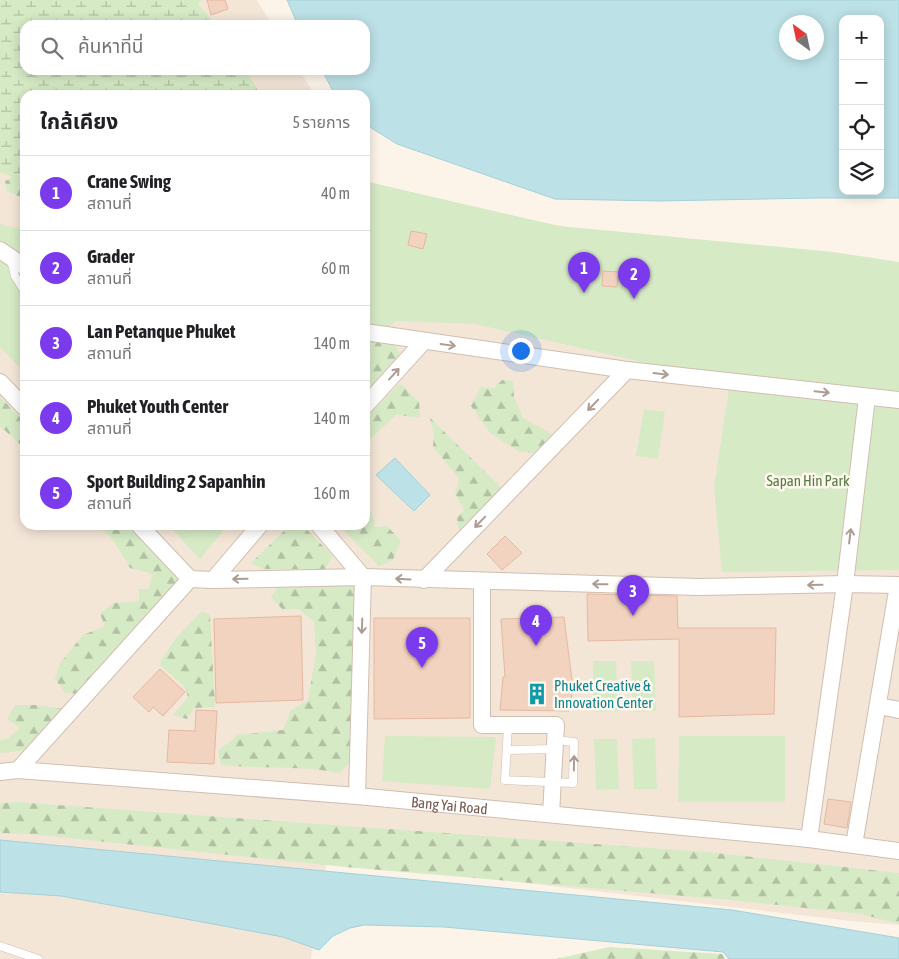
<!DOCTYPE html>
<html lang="th">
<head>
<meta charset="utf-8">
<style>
	:root { --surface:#fff; --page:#f2f2f2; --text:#202124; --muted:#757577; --line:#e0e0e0; --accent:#7c3aed }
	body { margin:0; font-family:"Asap Condensed","Noto Sans Thai",sans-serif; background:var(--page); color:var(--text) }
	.controls { position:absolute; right:15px; top:15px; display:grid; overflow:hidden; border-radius:10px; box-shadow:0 2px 12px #0003 }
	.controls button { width:45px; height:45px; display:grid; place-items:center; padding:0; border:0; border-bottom:1px solid var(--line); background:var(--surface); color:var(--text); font:25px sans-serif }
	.compass { position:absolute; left:779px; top:15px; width:45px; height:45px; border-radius:50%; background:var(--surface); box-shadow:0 2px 12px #0003; rotate:327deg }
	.you { position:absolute; left:520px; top:350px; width:18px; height:18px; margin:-12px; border:4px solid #fff; border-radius:50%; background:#1a73e8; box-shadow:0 0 0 8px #1a73e833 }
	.badge { display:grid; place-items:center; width:32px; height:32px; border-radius:50%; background:var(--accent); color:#fff; font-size:16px; font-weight:700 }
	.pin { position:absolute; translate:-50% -41px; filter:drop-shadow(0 1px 2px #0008) }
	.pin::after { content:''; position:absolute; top:26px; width:18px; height:15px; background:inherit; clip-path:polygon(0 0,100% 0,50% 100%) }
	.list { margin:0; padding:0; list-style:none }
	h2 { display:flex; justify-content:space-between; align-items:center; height:65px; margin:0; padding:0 20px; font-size:21px }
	h2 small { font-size:16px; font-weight:400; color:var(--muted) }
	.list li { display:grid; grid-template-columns:32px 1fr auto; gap:15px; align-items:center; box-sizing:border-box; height:75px; padding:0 20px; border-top:1px solid var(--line) }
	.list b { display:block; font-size:19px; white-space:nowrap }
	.list p { margin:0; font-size:16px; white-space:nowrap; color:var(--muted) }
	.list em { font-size:16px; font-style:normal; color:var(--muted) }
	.icon { flex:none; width:28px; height:28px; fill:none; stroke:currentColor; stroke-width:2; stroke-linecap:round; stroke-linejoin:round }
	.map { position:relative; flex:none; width:899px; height:959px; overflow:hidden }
	.search { position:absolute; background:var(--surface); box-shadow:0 2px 12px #0003; left:20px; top:20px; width:350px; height:55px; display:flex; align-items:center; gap:12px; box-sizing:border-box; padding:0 18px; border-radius:15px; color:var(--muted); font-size:19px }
	.panel { position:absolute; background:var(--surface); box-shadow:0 2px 12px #0003; left:20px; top:90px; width:350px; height:440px; border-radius:15px }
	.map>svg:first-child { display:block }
	.residential { fill:#f4e6d7 }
	.forest { fill:url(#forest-firs) }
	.wetland { fill:url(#wetland-marsh) }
	.green { fill:#d6eac6 }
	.water { fill:#bce1e6; stroke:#a3d1d8; fill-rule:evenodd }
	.building { fill:#f2d3c0; stroke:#e4b9a1 }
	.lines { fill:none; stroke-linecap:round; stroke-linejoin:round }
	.service-casing { stroke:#d1beb0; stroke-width:9 }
	.minor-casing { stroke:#d1beb0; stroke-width:18 }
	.service { stroke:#fff; stroke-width:8 }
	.minor { stroke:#fff; stroke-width:16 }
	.oneway { stroke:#ad9c94 }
	.labels { text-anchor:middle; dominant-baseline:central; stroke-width:5; stroke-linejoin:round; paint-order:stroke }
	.park-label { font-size:15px; fill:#557c43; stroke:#fff8ef }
	.culture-label { font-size:15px; fill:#0d838f; stroke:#fff8ef; text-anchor:start }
	.street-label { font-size:15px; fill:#775a4c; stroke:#fff8ef }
</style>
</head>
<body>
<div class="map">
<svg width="899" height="959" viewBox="0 0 899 959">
	<defs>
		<pattern id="forest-firs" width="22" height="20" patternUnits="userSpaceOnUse" patternTransform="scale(1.25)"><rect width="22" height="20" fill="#d6eac6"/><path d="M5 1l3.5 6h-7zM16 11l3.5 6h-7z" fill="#b2c1a3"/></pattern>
		<pattern id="wetland-marsh" width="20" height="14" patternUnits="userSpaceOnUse" patternTransform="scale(1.25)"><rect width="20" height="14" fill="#d6eac6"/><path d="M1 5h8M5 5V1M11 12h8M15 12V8" fill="none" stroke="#b2c1a3"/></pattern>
	</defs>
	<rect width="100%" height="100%" fill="#fcf4e8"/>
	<path class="residential" d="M0 0H257L272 25H25V70H299L315 95H25V525H365V178L369 182 511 216 899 293V925L851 921 327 860 311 959H0Z"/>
	<g class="forest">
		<path d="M14 177 25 182V199L7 191 5 181Z"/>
		<path d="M365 340 395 345 400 354 365 393Z"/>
		<path d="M502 380 513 381 514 397 523 418 556 436 542 453 520 452 491 434 471 406 481 387 494 388Z"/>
		<path d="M400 383 419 402 420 417H410L397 414 365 444V419Z"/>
		<path d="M0 397 25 422V449L0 426Z"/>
		<path d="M430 418 502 488 459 531 457 518 464 510 455 494 459 479 433 447 434 434Z"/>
		<path d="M365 503 372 513 375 527 387 526 401 541 393 560 379 566 338 525H365Z"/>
		<path d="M97 525H129L183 579 80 694 65 693 55 679 60 663 83 635 105 626 100 614 113 603 139 601V589H149L152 574 130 568 111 537Z"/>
		<path d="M298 525H302L333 556 325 569H263L251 563 284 531Z"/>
		<path d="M356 583 352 760 340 773C300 765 260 769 221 765L218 751 238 735 283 730 291 710 308 700 316 653 314 622 299 609H282L271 597 277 588Z"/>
		<path d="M202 611 210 615 215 707 194 708 187 719 173 715 188 697 185 687 159 664 175 639Z"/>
		<path d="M15 705H37L64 709 28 750 0 753V740L7 739 20 728 7 719Z"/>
		<path d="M16 802 706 852 899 873V924L861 914 731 900 345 867 30 834 0 833V803Z"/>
		<path d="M609 947 722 954 725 959H556Z"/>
	</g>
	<path class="wetland" d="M0 0H201L198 4 216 25H25V70H246L261 95H25V182L0 172Z"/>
	<g class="green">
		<path d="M368 182 559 226 833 252 899 262V570L722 572 714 487 730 382 475 324 395 321 365 357V184Z"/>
		<path d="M0 224 25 230V373L0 347Z"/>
		<path d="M644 409 665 412 658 459 636 456Z"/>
		<path d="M168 525H228L200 559Z"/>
		<path d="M593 661H616L618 711 594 712Z"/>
		<path d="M631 661H654L656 711 633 712Z"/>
		<path d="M385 736 496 737 490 789 382 781Z"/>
		<path d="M679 736H785V802H678Z"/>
		<path d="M655 738 657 789H634L632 739Z"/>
		<path d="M594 739H617L619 789 596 790Z"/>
	</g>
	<g class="water">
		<path d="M287 0H899V198H817L659 201 555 199 397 144 365 124V95H335L322 70H365V25H298ZM843 19H880V191H843ZM816 22V52H786V22Z"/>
		<path d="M395 458 430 495 414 511 376 475Z"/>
		<path d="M0 840 732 910 899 938V959H729L723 952 444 927 364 925 350 928 333 936 319 950 283 937 61 896 0 892Z"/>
	</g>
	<g class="building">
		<path d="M207 0H225L228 9 211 15Z"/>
		<path d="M411 231 427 234 423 249 408 245Z"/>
		<path d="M603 271 619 272 617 287 602 286Z"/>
		<path d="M505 536 522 553 502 570 487 554Z"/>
		<path d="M587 594 677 596 678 628H776L774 714 679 717V639L588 641Z"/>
		<path d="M301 616 303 700 216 703 214 619Z"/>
		<path d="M564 617 573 688 569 711 500 710 503 677H505L501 619Z"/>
		<path d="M374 618H470V718L374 719Z"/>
		<path d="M160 669 185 692 163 716 153 707 149 712 133 697Z"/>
		<path d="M196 710 217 711 214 764 167 762 169 730 195 731Z"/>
		<path d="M828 799 851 802 847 828 824 824Z"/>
	</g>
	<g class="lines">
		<g class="service-casing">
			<g id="service">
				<path d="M11 259 15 276 25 292"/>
				<path d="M508 725 505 780 573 783 574 742 555 740"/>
				<path d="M507 750 555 749"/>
				<path d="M0 946 38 959"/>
			</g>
		</g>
		<g class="minor-casing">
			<g id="minor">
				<path d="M0 250 25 267"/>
				<path d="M365 332 627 370 899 400"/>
				<path d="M0 382 25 408"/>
				<path d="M365 406 424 341"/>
				<path d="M139 525 190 579 213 580 363 577 699 587 845 584 899 585"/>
				<path d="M319 525 363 577 357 796"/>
				<path d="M213 580 260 525"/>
				<path d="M424 580 627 370"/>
				<path d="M482 581V725H556L551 814"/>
				<path d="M878 706 899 710"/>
				<path d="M18 770 190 579"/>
				<path id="s1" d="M0 772 18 770 357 796 809 839 899 851"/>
				<path d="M809 839 845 584 867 397"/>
				<path d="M854 845 898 585"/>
			</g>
		</g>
		<use href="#service" class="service"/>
		<use href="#minor" class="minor"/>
	</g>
	<defs><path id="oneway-shaft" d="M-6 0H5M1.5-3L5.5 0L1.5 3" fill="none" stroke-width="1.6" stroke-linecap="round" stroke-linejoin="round" transform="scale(1.25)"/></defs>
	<g class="oneway">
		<use href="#oneway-shaft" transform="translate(448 345) rotate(8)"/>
		<use href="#oneway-shaft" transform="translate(394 374) rotate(-48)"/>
		<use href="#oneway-shaft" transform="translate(661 374) rotate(7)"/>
		<use href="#oneway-shaft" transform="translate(822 392) rotate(6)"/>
		<use href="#oneway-shaft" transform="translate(593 405) rotate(134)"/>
		<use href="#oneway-shaft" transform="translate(480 522) rotate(134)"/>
		<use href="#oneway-shaft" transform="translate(850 536) rotate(-83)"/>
		<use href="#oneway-shaft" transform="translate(240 579) rotate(179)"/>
		<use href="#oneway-shaft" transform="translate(403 579) rotate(-177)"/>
		<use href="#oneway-shaft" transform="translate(600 584) rotate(-179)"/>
		<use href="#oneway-shaft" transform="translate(815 585) rotate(179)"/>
		<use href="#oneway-shaft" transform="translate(362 626) rotate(92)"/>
		<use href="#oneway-shaft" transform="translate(574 763) rotate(-89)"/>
	</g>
	<defs>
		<g id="building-bare" transform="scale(1.725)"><path d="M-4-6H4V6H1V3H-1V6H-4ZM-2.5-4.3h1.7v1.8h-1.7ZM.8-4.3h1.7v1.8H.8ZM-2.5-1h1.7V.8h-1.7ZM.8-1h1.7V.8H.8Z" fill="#0f9aa8" stroke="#fff8ef" stroke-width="2.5" paint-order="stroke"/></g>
	</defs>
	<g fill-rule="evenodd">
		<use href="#building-bare" x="537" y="694"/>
	</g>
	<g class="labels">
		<g class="park-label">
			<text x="808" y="480">Sapan Hin Park</text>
		</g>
		<g class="culture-label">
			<text x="554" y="685">Phuket Creative &amp;<tspan x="554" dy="17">Innovation Center</tspan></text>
		</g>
		<g class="street-label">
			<text stroke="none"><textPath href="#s1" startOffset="451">Bang Yai Road</textPath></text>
		</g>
	</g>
</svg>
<div class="controls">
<button>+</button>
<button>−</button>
<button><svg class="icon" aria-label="locate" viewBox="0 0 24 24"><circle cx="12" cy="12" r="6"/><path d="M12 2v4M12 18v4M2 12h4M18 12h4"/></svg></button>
<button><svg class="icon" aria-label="layers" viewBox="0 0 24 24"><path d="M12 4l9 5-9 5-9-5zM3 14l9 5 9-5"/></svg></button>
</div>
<svg class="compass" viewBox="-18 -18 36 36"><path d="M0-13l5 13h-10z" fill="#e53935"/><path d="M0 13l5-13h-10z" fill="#757577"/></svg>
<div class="you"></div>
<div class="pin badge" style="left:584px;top:293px">1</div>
<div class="pin badge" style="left:634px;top:299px">2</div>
<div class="pin badge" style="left:633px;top:616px">3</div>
<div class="pin badge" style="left:536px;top:646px">4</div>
<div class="pin badge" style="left:422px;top:668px">5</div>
<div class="search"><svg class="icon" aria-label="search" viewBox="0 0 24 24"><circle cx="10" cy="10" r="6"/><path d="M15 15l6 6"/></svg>ค้นหาที่นี่</div>
<section class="panel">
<h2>ใกล้เคียง<small>5 รายการ</small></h2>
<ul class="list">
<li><span class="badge">1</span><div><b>Crane Swing</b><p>สถานที่</p></div><em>40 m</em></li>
<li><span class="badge">2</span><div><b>Grader</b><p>สถานที่</p></div><em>60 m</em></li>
<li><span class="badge">3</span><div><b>Lan Petanque Phuket</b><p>สถานที่</p></div><em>140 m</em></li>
<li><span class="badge">4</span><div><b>Phuket Youth Center</b><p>สถานที่</p></div><em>140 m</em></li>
<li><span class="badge">5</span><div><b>Sport Building 2 Sapanhin</b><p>สถานที่</p></div><em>160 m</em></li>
</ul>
</section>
</div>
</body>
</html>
